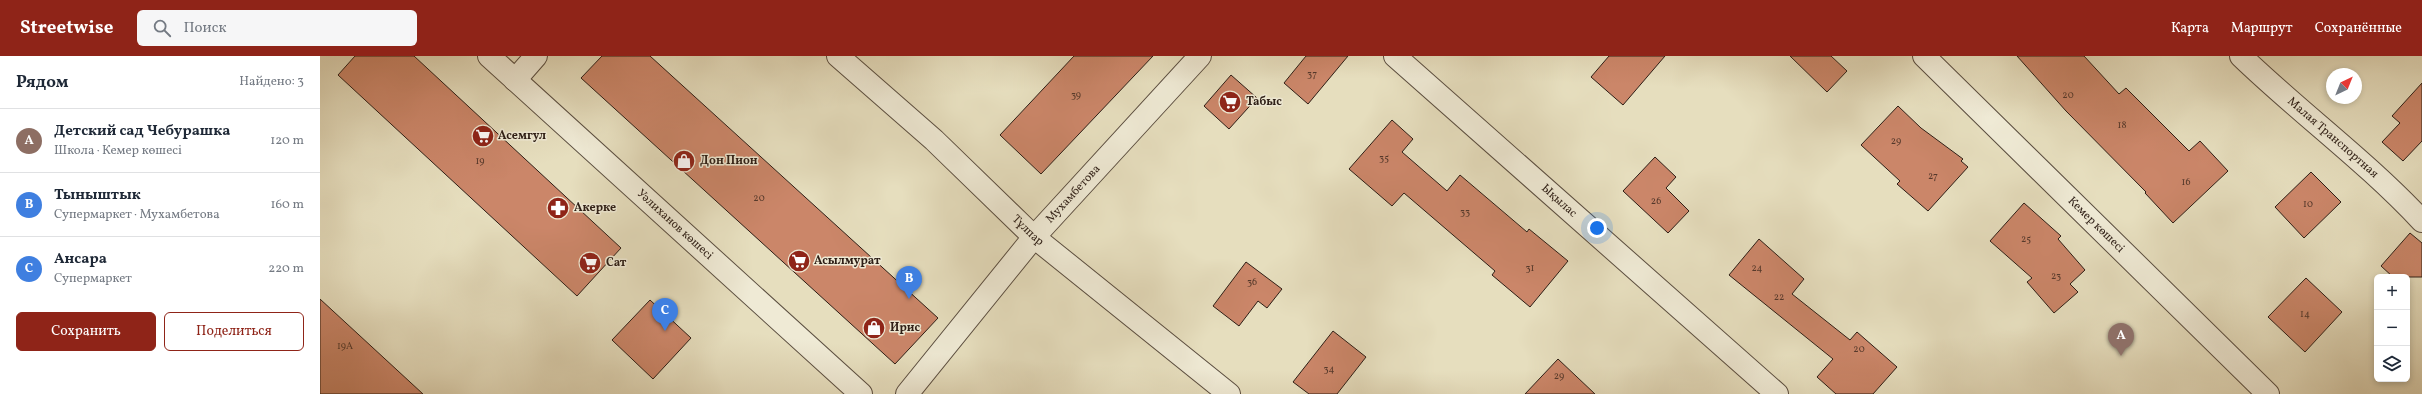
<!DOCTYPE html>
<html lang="ru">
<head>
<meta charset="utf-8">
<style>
	:root { --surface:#fff; --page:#f6f6f7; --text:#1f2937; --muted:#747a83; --line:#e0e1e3; --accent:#8f2418 }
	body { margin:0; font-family:Vollkorn,serif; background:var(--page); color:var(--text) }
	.controls { position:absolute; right:12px; bottom:12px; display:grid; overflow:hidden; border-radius:6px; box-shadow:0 2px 6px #0003 }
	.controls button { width:36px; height:36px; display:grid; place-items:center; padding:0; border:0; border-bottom:1px solid var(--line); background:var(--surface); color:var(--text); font:20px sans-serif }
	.compass { position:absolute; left:2006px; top:12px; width:36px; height:36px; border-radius:50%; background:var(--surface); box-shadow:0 2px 6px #0003; rotate:43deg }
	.you { position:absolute; left:1277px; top:172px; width:14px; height:14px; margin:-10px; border:3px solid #fff; border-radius:50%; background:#1a73e8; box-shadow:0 0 0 6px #1a73e833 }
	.badge { display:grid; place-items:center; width:26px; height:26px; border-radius:50%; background:var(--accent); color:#fff; font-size:13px; font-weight:700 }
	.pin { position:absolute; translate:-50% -33px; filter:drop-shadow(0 1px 2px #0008) }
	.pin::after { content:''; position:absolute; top:21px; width:14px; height:12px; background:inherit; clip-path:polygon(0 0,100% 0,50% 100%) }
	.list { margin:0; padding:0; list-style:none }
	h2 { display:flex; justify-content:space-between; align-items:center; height:52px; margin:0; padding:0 16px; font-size:17px }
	h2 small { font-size:13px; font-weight:400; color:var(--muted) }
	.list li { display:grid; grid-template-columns:26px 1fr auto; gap:12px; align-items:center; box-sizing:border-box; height:64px; padding:0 16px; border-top:1px solid var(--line) }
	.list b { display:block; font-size:15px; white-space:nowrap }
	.list p { margin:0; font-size:13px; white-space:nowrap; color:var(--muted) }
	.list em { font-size:13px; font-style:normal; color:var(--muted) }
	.actions { display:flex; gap:8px; padding:12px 16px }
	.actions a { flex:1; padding:9px 0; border:1px solid var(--accent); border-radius:6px; text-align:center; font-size:14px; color:var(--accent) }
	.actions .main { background:var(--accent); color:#fff }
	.icon { flex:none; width:22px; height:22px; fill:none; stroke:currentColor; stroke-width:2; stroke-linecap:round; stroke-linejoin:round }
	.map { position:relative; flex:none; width:2102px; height:338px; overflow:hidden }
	header { display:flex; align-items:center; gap:24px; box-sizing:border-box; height:56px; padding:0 20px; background:var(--accent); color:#fff }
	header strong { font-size:19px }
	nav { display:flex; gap:22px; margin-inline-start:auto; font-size:14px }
	.search { width:280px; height:36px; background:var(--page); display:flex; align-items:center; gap:10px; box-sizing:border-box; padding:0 14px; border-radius:6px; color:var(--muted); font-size:15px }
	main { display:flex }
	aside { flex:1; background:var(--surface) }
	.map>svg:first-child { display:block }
	.building { fill:#cb8669; stroke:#2d1e16 }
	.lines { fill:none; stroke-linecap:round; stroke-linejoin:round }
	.minor-casing { stroke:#5b4e40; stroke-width:24 }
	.minor { stroke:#efead5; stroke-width:22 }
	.labels { text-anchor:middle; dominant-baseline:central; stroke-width:3; stroke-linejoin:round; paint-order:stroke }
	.number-label { font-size:10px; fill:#54382b }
	.poi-label { font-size:12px; font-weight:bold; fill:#2d1e16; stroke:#efead5; text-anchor:start }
	.street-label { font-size:12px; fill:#2d1e16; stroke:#efead5 }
</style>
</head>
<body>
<header>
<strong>Streetwise</strong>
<div class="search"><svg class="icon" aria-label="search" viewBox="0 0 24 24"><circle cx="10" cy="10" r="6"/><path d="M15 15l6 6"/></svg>Поиск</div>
<nav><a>Карта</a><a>Маршрут</a><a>Сохранённые</a></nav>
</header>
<main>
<aside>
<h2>Рядом<small>Найдено: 3</small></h2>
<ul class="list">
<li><span class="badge" style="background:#8d6e63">A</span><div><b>Детский сад Чебурашка</b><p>Школа · Кемер көшесі</p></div><em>120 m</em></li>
<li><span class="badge" style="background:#3f7fe0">B</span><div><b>Тыныштык</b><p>Супермаркет · Мухамбетова</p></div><em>160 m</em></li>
<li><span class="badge" style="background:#3f7fe0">C</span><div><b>Ансара</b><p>Супермаркет</p></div><em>220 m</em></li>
</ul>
<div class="actions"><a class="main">Сохранить</a><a>Поделиться</a></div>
</aside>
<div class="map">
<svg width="2102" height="338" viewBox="0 0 2102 338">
	<rect width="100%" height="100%" fill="#e6debe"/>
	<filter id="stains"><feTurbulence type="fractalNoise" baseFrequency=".005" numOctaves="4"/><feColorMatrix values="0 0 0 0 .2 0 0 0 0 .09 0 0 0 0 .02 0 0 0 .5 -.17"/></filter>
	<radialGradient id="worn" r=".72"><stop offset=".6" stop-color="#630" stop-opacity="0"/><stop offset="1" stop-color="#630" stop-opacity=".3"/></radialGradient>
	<g class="building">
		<path d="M35 0H94L301 192 257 240 18 19Z"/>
		<path d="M282 0H330L618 262 575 308 261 22Z"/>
		<path d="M754 0H833L721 118 680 79Z"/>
		<path d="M986 0H1028L988 48 964 27Z"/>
		<path d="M1289 0H1345L1303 49 1271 21Z"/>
		<path d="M1470 0H1511L1527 15 1507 36Z"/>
		<path d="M1697 0H1764L1799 38 1806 32 1869 95 1880 85 1908 115 1853 167 1825 137 1826 136 1746 55Z"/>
		<path d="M911 19 937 42 909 73 884 50Z"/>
		<path d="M2102 27V85L2083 105 2062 86 2080 67 2072 60Z"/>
		<path d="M1578 50 1601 72 1643 103 1641 105 1648 111 1608 155 1577 128 1580 125 1541 89Z"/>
		<path d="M1072 64 1093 83 1082 96 1127 135 1140 119 1207 176 1209 173 1248 205 1210 251 1172 219 1175 215 1084 137 1072 150 1029 113Z"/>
		<path d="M1335 101 1356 121 1346 132 1369 155 1348 177 1303 135Z"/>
		<path d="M1991 116 2021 146 1984 182 1955 151Z"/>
		<path d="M1704 147 1741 180 1738 183 1765 214 1750 228 1758 236 1734 257 1707 226 1712 222 1670 185Z"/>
		<path d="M2090 177 2102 187V221H2073L2061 210Z"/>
		<path d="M1439 183 1484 223 1472 238 1530 284 1537 276 1577 311 1553 338H1516L1497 321 1513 303 1409 219Z"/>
		<path d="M926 206 962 233 947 252 938 245 919 270 893 250Z"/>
		<path d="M1986 222 2022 256 1985 296 1948 261Z"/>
		<path d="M0 243 103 338H0Z"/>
		<path d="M330 244 371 282 333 323 292 284Z"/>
		<path d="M1013 275 1046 301 1017 338H989L973 326Z"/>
		<path d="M1238 303 1275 338H1205Z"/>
	</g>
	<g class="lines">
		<g class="minor-casing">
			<g id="minor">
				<path id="s1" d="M169 0 541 338"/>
				<path id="s2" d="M518 0 614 84 714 181 909 338"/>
				<path id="s3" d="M1075 0 1457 338"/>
				<path id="s4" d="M1604 0 1948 338"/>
				<path id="s5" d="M1921 0C1980 57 2046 105 2102 165"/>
				<path d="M195 24 216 0"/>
				<path id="s6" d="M587 338 714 181 880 0"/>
			</g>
		</g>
		<use href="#minor" class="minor"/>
	</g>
	<defs>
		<g id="supermarket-disc" transform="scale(1.15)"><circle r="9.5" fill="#8f2418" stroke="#efead5"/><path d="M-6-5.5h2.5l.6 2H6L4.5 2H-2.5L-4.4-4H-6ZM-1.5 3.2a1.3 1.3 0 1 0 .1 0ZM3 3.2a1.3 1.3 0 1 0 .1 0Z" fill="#fff"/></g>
		<g id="shop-disc" transform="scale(1.15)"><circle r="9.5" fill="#8f2418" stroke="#efead5"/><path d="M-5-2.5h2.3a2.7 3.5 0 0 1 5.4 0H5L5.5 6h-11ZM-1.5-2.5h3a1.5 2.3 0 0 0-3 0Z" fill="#fff"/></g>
		<g id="pharmacy-disc" transform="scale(1.15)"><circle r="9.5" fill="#8f2418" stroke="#efead5"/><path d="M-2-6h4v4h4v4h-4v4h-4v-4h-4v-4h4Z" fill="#fff"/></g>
	</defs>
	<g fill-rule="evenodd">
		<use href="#supermarket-disc" x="910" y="46"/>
		<use href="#supermarket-disc" x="163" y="80"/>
		<use href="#shop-disc" x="364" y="105"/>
		<use href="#pharmacy-disc" x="238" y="152"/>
		<use href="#supermarket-disc" x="479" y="205"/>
		<use href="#supermarket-disc" x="270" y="207"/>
		<use href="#shop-disc" x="554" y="272"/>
	</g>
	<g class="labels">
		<g class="number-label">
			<text x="992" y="18">37</text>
			<text x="756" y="39">39</text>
			<text x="1748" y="39">20</text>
			<text x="1802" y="69">18</text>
			<text x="1576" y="85">29</text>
			<text x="1064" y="102">35</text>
			<text x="160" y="105">19</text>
			<text x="1613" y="120">27</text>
			<text x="1866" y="126">16</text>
			<text x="439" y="142">20</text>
			<text x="1336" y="145">26</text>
			<text x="1988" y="148">10</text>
			<text x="1145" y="156">33</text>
			<text x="1706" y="183">25</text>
			<text x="1210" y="212">31</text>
			<text x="1437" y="212">24</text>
			<text x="1736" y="220">23</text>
			<text x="932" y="226">36</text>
			<text x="1459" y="241">22</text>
			<text x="1985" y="258">14</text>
			<text x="25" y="290">19А</text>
			<text x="1539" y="293">20</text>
			<text x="1009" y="313">34</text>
			<text x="1239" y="320">29</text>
		</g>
		<g class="poi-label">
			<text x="926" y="46">Табыс</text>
			<text x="178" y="80">Асемгул</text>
			<text x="380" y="105">Дон Пион</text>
			<text x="254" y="152">Акерке</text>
			<text x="494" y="205">Асылмурат</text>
			<text x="286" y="207">Сат</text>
			<text x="570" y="272">Ирис</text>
		</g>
		<g class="street-label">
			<text stroke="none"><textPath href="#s5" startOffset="123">Малая Транспортная</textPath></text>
			<text stroke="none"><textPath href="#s6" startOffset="260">Мухамбетова</textPath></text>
			<text stroke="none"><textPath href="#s3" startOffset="219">Ықылас</textPath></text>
			<text stroke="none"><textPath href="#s4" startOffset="241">Кемер көшесі</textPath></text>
			<text stroke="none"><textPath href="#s1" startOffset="251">Уәлиханов көшесі</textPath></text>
			<text stroke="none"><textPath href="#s2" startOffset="258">Тұлпар</textPath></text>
		</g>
	</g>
	<rect width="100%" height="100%" filter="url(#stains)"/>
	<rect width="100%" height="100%" fill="url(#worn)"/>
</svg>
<div class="controls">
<button>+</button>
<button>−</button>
<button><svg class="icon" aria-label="layers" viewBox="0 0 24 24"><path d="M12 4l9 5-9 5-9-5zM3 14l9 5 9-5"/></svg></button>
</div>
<svg class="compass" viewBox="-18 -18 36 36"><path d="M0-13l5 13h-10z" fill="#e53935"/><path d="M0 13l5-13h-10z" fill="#747a83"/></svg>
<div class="you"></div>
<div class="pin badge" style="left:1801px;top:300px;background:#8d6e63">A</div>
<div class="pin badge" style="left:589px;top:243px;background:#3f7fe0">B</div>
<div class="pin badge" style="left:345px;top:275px;background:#3f7fe0">C</div>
</div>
</main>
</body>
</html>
